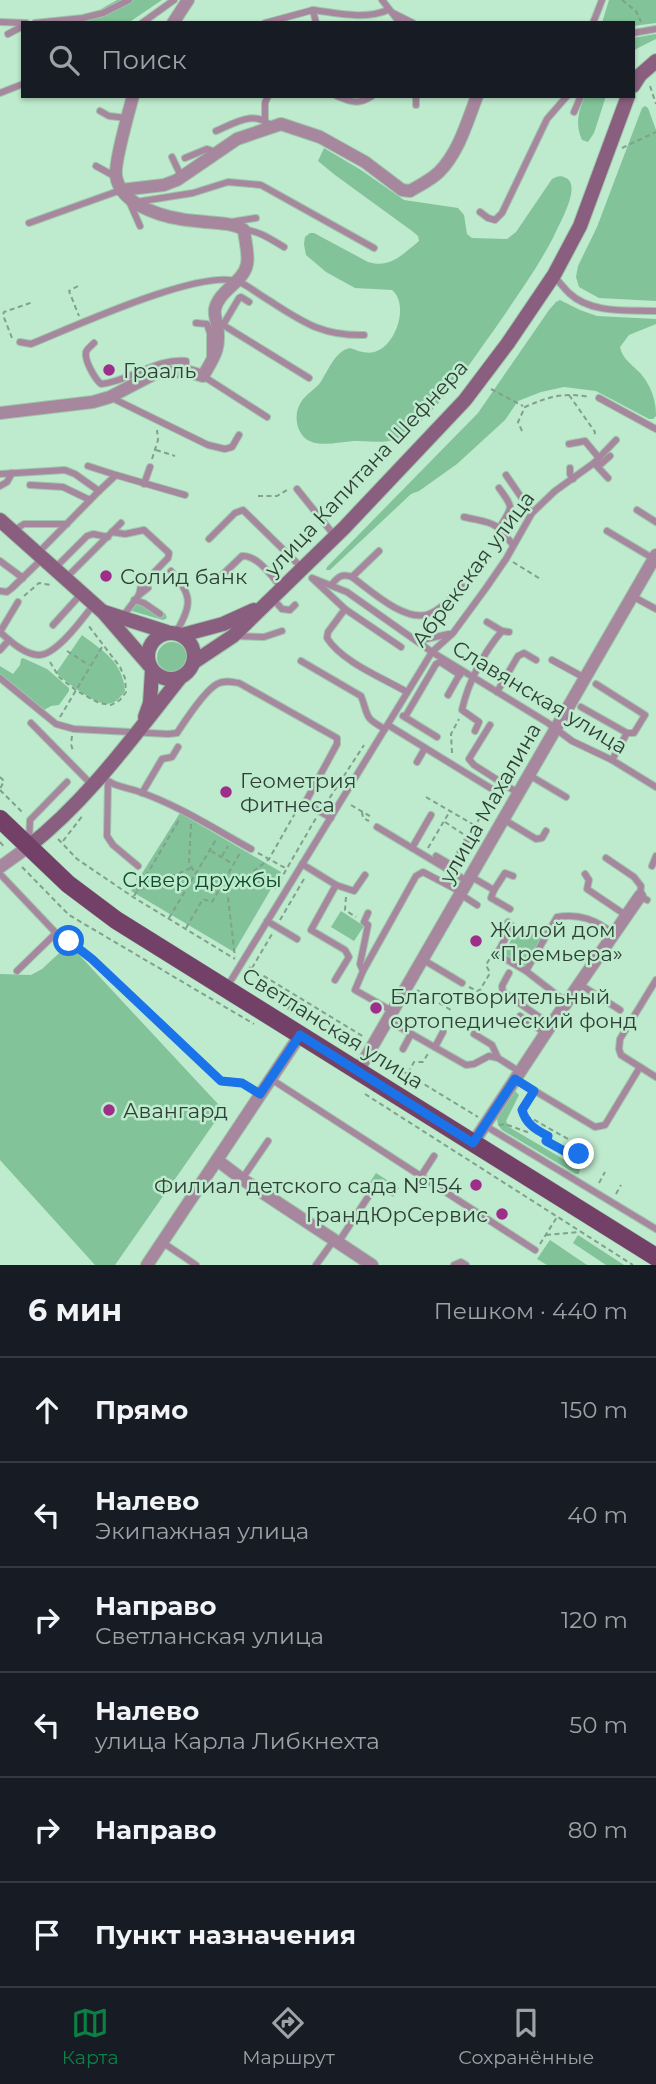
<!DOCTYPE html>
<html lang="ru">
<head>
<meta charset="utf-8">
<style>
	:root { --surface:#171b24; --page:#20242c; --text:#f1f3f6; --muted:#9ea1a6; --line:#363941; --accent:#0b8043 }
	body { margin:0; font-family:Montserrat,sans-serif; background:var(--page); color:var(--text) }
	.stop { position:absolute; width:21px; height:21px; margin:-16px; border:5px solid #1a73e8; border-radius:50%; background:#fff }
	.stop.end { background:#1a73e8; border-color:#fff; box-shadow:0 2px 7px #0008 }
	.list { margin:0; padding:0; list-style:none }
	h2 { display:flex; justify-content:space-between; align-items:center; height:91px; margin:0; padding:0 28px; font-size:30px }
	h2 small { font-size:23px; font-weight:400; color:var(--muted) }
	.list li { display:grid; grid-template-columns:46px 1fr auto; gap:21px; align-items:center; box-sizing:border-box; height:105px; padding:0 28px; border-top:2px solid var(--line) }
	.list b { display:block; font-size:26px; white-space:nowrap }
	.list p { margin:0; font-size:23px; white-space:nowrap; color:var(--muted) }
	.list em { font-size:23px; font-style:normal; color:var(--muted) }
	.icon { flex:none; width:38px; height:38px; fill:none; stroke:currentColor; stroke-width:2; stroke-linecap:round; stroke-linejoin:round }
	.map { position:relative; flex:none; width:656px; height:1265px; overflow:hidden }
	.search { position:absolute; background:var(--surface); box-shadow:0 2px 5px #0004; left:21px; right:21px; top:21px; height:77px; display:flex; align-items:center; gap:18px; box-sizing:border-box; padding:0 24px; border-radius:0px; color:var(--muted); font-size:26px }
	.sheet { height:721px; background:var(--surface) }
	nav { display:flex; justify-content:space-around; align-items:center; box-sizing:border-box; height:98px; border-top:2px solid var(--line); background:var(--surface); font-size:19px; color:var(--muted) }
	nav a { display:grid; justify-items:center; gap:4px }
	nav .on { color:var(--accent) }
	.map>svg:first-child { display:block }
	.green { fill:#82c399 }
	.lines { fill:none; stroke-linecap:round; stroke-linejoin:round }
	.lane-casing { stroke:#9fc5ac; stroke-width:8 }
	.street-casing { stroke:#9fc5ac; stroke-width:14 }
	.secondary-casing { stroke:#9fc5ac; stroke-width:16 }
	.primary-casing { stroke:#9fc5ac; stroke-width:19 }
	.path { stroke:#80a18c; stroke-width:2; stroke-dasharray:5 3.5; stroke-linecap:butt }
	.lane { stroke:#a6879e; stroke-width:6 }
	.street { stroke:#a6879e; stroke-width:12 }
	.secondary { stroke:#895e7f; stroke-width:14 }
	.primary { stroke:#734068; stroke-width:18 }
	.route { stroke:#1a73e8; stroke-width:9 }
	.poi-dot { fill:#9f2e8b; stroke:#beeacd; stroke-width:2.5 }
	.labels { text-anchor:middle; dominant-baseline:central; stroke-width:5; stroke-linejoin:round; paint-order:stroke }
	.poi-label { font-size:21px; fill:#2f4136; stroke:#beeacd; text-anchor:start }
	.street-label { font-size:21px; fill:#2f4136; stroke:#beeacd }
	.park-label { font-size:21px; fill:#0c4b2b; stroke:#beeacd }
</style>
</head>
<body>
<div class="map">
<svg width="656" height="1265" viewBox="0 0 656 1265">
	<rect width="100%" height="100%" fill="#beeacd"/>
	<g class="green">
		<path d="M117 0H162L128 23H88C92 12 107 6 117 0Z"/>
		<path d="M609 0H656V23L633 26V23H602Z"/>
		<path d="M656 34V39L636 49 633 53V38Z"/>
		<path d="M585 96H606L594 133 588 142 582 140C575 124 578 112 585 96Z"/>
		<path d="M645 106 648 108 656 130V301L599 298 579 287 576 277 578 266 597 227 642 108Z"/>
		<path d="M324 148 361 170 404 200 458 208 464 215 467 234 472 238 507 239 516 232 552 179C557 176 561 175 566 178 582 186 559 224 554 236 537 269 515 299 494 330 473 359 454 388 429 413 421 420 414 430 405 435 386 446 374 440 354 441 335 442 306 452 298 427 296 420 296 412 299 406 303 396 313 391 320 383 328 371 335 351 350 348 358 351 369 355 377 351 397 343 409 304 392 290L355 288 326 272 306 255 304 244 305 237 310 233H314L368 262C390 269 403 254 419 241L418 236 412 231 335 175 318 161Z"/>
		<path d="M560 300 580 310 597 316 656 319V324L629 335 620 347C622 359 633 365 641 374 651 386 656 400 656 416L653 419H649L596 391 564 387 541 392 518 401 505 420 457 464 419 491 411 494 330 570H326L327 567 478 413 549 310 556 302Z"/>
		<path d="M136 603 162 615 165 613 167 618 163 620 132 611 131 609Z"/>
		<path d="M82 635C103 651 123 662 125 691 122 695 118 701 112 703 97 708 67 682 56 673Z"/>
		<circle cx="172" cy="657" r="15"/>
		<path d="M23 658 47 669 69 688V691L59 705 51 706 44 710 0 675V666L13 674 20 665 21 659Z"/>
		<path d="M180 813 281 872 234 952 131 891Z"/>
		<path d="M341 911 364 926 354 941 331 927Z"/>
		<path d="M520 926 542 939 526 967 503 953Z"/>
		<path d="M69 944 218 1104 219 1116 115 1265H95L0 1160V974L31 975 42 969Z"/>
		<path d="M515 1091 519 1095 506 1121 509 1127 580 1169 579 1174H576L502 1130 498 1125 497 1118 512 1092Z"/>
		<path d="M376 1173 399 1188 393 1197 370 1182Z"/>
		<path d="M578 1235 624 1265H606L573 1243Z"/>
		<path d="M550 1240 587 1265H547L537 1259Z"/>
	</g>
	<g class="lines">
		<g class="lane-casing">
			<g id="lane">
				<path d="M382 0 400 23"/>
				<path d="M313 10C337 13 365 20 388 10"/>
				<path d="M393 13 413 23"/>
				<path d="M0 22 26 23"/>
				<path d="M35 23 83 18 103 13 129 0"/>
				<path d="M142 23 174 0"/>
				<path d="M265 23 313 10 316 23"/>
				<path d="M593 23 602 0"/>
				<path d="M633 33 656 29"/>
				<path d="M8 34 23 26"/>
				<path d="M0 93 23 84"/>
				<path d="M337 96C351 102 359 105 372 96"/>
				<path d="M416 105V96"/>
				<path d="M100 111 109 116 127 118"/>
				<path d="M574 112 581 96"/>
				<path d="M265 120V103L268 96"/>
				<path d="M216 131C235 123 255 109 272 127"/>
				<path d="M172 157 181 176"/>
				<path d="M185 158 207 149 216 152"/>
				<path d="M96 166 116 177"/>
				<path d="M129 201 140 226"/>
				<path d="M136 202 193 193 228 182 261 185 374 248"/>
				<path d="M480 212 488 218 495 220 502 213 547 119 567 96"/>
				<path d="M231 222 256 218"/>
				<path d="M29 223 121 190"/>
				<path d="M244 230C258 230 272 240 284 247"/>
				<path d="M554 276C559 282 564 288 569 293 591 314 628 310 656 311"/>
				<path d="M196 323 207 324 210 333"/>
				<path d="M223 325 239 298 241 297 249 302"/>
				<path d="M217 326 223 325 309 378"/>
				<path d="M210 336V357"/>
				<path d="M20 342 31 344C71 328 203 267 239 282 247 285 254 291 262 296 299 319 318 336 364 335"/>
				<path d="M94 343C92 345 87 349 86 352 84 360 95 379 101 384 131 381 155 358 186 361V371"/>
				<path d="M203 376 267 417"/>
				<path d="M112 398 208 445 225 449 232 447 239 435"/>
				<path d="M599 398 656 429"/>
				<path d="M569 444 585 441 599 458"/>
				<path d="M88 466 116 475"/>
				<path d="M570 468V474L573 479"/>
				<path d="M0 474 65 470 75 474 99 491 116 475 185 495"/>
				<path d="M506 475 532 513"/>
				<path d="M608 478 594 463 601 464 610 456"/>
				<path d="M144 484 150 467"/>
				<path d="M30 485 63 487 90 500"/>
				<path d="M0 486 7 482 12 473"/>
				<path d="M499 488C514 509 513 505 500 527"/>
				<path d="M297 489 334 535"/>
				<path d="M637 510 656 522"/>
				<path d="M464 517C494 524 494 520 513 545"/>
				<path d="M13 531 24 524H67"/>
				<path d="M607 531 654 559"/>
				<path d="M112 532 125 534 144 530 169 553 168 558 141 586 139 595 123 616"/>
				<path d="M209 539 235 513 243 510 303 569"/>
				<path d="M39 552 99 491"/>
				<path d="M0 561 23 578"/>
				<path d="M55 568 87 536 93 534 108 537"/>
				<path d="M171 571C193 597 192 603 176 633"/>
				<path d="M352 577 379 551"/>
				<path d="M66 578 121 523"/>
				<path d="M312 578 347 592 432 652 548 723 572 741 612 760 656 787"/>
				<path d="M313 579 345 609 328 632 327 638C342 662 383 678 407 692"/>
				<path d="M217 580 242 556C258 555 272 577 282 588"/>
				<path d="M332 584C338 577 342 573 352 577 370 590 405 623 429 614 442 609 453 596 463 586"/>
				<path d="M0 591 7 592 12 588 42 559"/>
				<path d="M139 595 148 588"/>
				<path d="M632 596 656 609"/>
				<path d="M273 599 282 609 290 610 295 605"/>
				<path d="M134 600 144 603 160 614"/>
				<path d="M18 602 0 632C10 641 24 654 38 655 56 656 83 618 94 604"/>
				<path d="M345 609 401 647"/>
				<path d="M487 622 502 631"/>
				<path d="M53 625 82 593"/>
				<path d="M234 636 264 637 282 631"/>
				<path d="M417 641 449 634"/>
				<path d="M0 650 9 640"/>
				<path d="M552 660 585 678"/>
				<path d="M301 661 361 696C369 716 363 717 385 729"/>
				<path d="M480 664 520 687"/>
				<path d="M0 678 56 724 74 729 168 734 177 733C185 721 204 691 217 684 224 680 232 682 239 683L337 738V744L305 803 331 818"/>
				<path d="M596 684 645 715 634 733H627L612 760"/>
				<path d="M497 692 518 656 524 653 536 660"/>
				<path d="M448 695 461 672"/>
				<path d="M581 707 627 733"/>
				<path d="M403 716 437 737"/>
				<path d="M405 717 436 664 440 662 460 675"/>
				<path d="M31 723 92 785"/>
				<path d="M388 725 492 789"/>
				<path d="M490 725 469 759 474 765 518 793"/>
				<path d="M475 731 479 722 462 710C468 682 484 652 502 631L509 632"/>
				<path d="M417 762 425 748"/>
				<path d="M529 775 566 797"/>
				<path d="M102 776C111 786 125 787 137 791 178 805 213 828 251 849"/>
				<path d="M108 782 107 836 113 845 138 866"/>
				<path d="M142 793 162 759 172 757 178 747"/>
				<path d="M503 819 536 839 542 838 546 831"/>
				<path d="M377 827 467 881"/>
				<path d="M29 842 30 820 67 782"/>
				<path d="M412 848 431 815"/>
				<path d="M436 856 453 866"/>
				<path d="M606 858 634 877 641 886 640 896 647 900"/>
				<path d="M302 864 336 885 354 891 365 875"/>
				<path d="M652 866 656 856"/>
				<path d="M454 873 453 866 466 842"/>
				<path d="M0 874 56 933 17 971"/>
				<path d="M585 874 589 880 587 889 627 916"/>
				<path d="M470 876 494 890 505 873 513 876"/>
				<path d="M494 890 491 898 510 909"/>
				<path d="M460 894 477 905"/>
				<path d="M368 913 364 922 368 925 360 964 363 971 355 990 392 1011"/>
				<path d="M267 921 297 939"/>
				<path d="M508 922 512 926 497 954 526 971 566 1002"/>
				<path d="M56 933 92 959 221 1081 242 1083 260 1094"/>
				<path d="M422 959 462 983"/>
				<path d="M363 971 416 876 423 872 461 892"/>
				<path d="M526 971 557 917C580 913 596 920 614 934"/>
				<path d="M509 973 502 986 503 992 551 1025"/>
				<path d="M335 980 349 957 345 950 311 930 336 885"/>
				<path d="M656 980 620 1039 619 1049 621 1055 656 1077"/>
				<path d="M579 984 620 1010"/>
				<path d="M227 987 432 652 453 633 486 588 506 559 532 513 555 491 594 463 616 440"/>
				<path d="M520 1016 545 1033"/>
				<path d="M387 1020 466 1065 474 1064 489 1056 498 1058 520 1072"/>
				<path d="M474 1034 492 1045 498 1058"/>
				<path d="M435 1047 443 1032"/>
				<path d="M403 1049 411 1034"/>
				<path d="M271 1079 535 1250"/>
				<path d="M515 1079 595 1127 605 1125 640 1067"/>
				<path d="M522 1110 534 1091"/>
				<path d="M484 1125 656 1229"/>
				<path d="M421 1176 434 1156"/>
				<path d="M242 1179 268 1141"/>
				<path d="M162 1242 196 1265"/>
				<path d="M338 1243 368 1197"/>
				<path d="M316 1265 334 1240"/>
				<path d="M454 1265 461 1262 466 1265"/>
			</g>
		</g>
		<g class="street-casing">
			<g id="street">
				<path d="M173 23 188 0"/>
				<path d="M121 190 164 185 177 180 237 139 281 124 320 137 365 162 402 190 410 191C420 185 431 180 439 172 459 152 467 122 477 96"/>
				<path d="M0 413 93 402 110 397 156 373 186 371 203 376C214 357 221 349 217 325 216 319 214 314 215 309 219 290 244 282 247 264 249 254 245 241 244 230 232 222 211 223 196 221 170 219 121 208 116 176 114 163 129 111 133 96"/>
				<path d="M0 867 28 847"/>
				<path d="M358 1071 656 555"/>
				<path d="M473 1143 551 1025 640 896"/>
				<path d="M217 1160 242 1179 372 1265"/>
				<path d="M147 1265 300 1035"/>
			</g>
		</g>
		<g class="secondary-casing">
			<g id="secondary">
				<path d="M633 86 640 75 656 61"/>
				<path d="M0 520 103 612 149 665"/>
				<path d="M104 612 167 632"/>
				<circle cx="171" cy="656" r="23"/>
				<path d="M182 635 223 624 254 610"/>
				<path d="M194 662 233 636 344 528 465 400 508 343 554 275 580 226 628 96"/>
				<path d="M145 717 150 703 152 671"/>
				<path d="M28 847C87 801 133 737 180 678"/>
			</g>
		</g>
		<g class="primary-casing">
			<path id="primary" d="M0 819 68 884 116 920 656 1257"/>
		</g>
		<g class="path">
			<path d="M622 0 636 11 641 22"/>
			<path d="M650 86 656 104"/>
			<path d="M622 148 656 132"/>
			<path d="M78 286 69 291 79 316"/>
			<path d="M12 338 3 315 4 312 33 302"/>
			<path d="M491 389 523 406"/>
			<path d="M569 395 595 432 594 437"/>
			<path d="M522 431 518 422 525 407C547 397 564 392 589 397"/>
			<path d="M156 450 175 456"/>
			<path d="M152 459 158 440 157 430"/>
			<path d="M258 496H277L287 490"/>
			<path d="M513 562 542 580"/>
			<path d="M24 596 39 583 51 585"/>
			<path d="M67 651 89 665"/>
			<path d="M50 662 59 677 77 691 99 703 111 705 120 700 126 692 125 678 120 667 88 625"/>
			<path d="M60 717 102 647"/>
			<path d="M72 736 71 744 73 751"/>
			<path d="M452 753 451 734 459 719"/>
			<path d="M0 777 4 781 0 789"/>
			<path d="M0 790 24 814"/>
			<path d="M426 797 474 825"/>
			<path d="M325 805 364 745"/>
			<path d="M351 805 373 818"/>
			<path d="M362 812 363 818 369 821"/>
			<path d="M445 822 463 834"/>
			<path d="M191 824 189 861 192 868 196 874 220 888H233L269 859 298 808"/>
			<path d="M473 838 475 826 491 799"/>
			<path d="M58 839 77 859 133 897 235 959"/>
			<path d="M63 841 83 815"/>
			<path d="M0 842 5 848"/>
			<path d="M428 848 450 811"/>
			<path d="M211 851 233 864"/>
			<path d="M258 853 287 869"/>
			<path d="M222 856 228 846"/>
			<path d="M22 867 69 915 254 1024"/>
			<path d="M137 889 138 874"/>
			<path d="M227 889 235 957"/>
			<path d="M275 889 316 818"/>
			<path d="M137 891 179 820"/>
			<path d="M134 896 137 891 191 868"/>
			<path d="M346 897 345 910 356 917"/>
			<path d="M169 918 217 838"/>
			<path d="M280 920 304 879"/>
			<path d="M186 928 203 899 212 902 240 853"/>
			<path d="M249 967 364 1037"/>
			<path d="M252 968 272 934"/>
			<path d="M469 987 477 991 480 990 490 973 486 965 490 958"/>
			<path d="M417 990 451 1010"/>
			<path d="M288 1010 295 997"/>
			<path d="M381 1058 478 1117"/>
			<path d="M408 1073 414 1062H423L429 1052"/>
			<path d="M365 1094 633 1265"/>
			<path d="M526 1117 531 1118 582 1147 577 1157"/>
			<path d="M524 1118 532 1127"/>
			<path d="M499 1125 505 1124 527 1132 532 1127 548 1136 546 1141 581 1160"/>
			<path d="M573 1162 571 1156 575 1153"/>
			<path d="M571 1168 574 1162 580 1161 582 1157"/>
			<path d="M599 1183 605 1172"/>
			<path d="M616 1194 621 1185"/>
			<path d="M546 1235 579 1232"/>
			<path d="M540 1244 557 1217"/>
		</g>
		<use href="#lane" class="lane"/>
		<use href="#street" class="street"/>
		<use href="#secondary" class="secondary"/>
		<use href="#primary" class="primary"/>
	</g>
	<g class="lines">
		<path class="route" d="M69 941 92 959 221 1081 242 1083 260 1094 300 1035 473 1143 515 1079 534 1091 522 1110C526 1124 536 1130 548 1136L546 1141 577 1158 579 1154"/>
	</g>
	<g class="poi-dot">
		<circle cx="109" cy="370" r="7"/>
		<circle cx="106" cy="576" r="7"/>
		<circle cx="226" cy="792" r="7"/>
		<circle cx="476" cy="941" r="7"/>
		<circle cx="376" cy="1008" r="7"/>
		<circle cx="109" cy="1110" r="7"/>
		<circle cx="476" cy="1185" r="7"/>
		<circle cx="502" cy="1214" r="7"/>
	</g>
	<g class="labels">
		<g class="poi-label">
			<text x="123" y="370">Грааль</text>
			<text x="120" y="576">Солид банк</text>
			<text x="240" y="780">Геометрия<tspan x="240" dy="24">Фитнеса</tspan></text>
			<text x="490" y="929">Жилой дом<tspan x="490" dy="24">«Премьера»</tspan></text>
			<text x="390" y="996">Благотворительный<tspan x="390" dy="24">ортопедический фонд</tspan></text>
			<text x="123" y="1110">Авангард</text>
			<text x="462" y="1185" text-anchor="end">Филиал детского сада №154</text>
			<text x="488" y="1214" text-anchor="end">ГрандЮрСервис</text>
		</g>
		<g class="street-label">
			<text transform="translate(366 468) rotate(-47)">улица Капитана Шефнера</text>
			<text transform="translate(473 569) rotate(-53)">Абрекская улица</text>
			<text transform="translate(540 697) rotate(31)">Славянская улица</text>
			<text transform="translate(490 803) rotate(-60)">улица Махалина</text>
			<text transform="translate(333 1028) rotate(32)">Светланская улица</text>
		</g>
		<g class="park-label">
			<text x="202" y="879">Сквер дружбы</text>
		</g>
	</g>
</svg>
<div class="stop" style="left:69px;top:941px"></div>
<div class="stop end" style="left:579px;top:1154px"></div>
<div class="search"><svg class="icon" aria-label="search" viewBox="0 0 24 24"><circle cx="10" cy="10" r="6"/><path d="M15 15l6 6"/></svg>Поиск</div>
</div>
<section class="sheet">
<h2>6 мин<small>Пешком · 440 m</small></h2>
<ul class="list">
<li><svg class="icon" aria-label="ahead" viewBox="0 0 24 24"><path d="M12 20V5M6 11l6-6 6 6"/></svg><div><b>Прямо</b></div><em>150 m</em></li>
<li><svg class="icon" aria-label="left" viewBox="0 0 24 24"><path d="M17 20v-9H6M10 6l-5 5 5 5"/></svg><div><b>Налево</b><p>Экипажная улица</p></div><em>40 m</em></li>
<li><svg class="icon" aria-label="right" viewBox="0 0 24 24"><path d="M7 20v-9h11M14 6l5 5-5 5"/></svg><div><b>Направо</b><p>Светланская улица</p></div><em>120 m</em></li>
<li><svg class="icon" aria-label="left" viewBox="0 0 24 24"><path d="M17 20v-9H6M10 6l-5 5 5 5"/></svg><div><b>Налево</b><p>улица Карла Либкнехта</p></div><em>50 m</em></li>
<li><svg class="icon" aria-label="right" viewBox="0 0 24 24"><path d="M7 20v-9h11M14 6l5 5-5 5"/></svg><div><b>Направо</b></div><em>80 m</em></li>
<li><svg class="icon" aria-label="arrive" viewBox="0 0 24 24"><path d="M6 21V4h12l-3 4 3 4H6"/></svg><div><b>Пункт назначения</b></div></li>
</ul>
</section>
<nav>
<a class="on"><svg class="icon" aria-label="map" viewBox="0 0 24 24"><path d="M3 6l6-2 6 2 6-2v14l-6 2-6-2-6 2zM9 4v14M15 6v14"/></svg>Карта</a>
<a><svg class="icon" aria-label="directions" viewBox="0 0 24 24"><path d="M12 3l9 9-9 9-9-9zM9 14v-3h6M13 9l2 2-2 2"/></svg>Маршрут</a>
<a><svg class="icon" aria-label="saved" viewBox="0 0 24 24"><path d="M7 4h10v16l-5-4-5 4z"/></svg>Сохранённые</a>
</nav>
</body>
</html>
